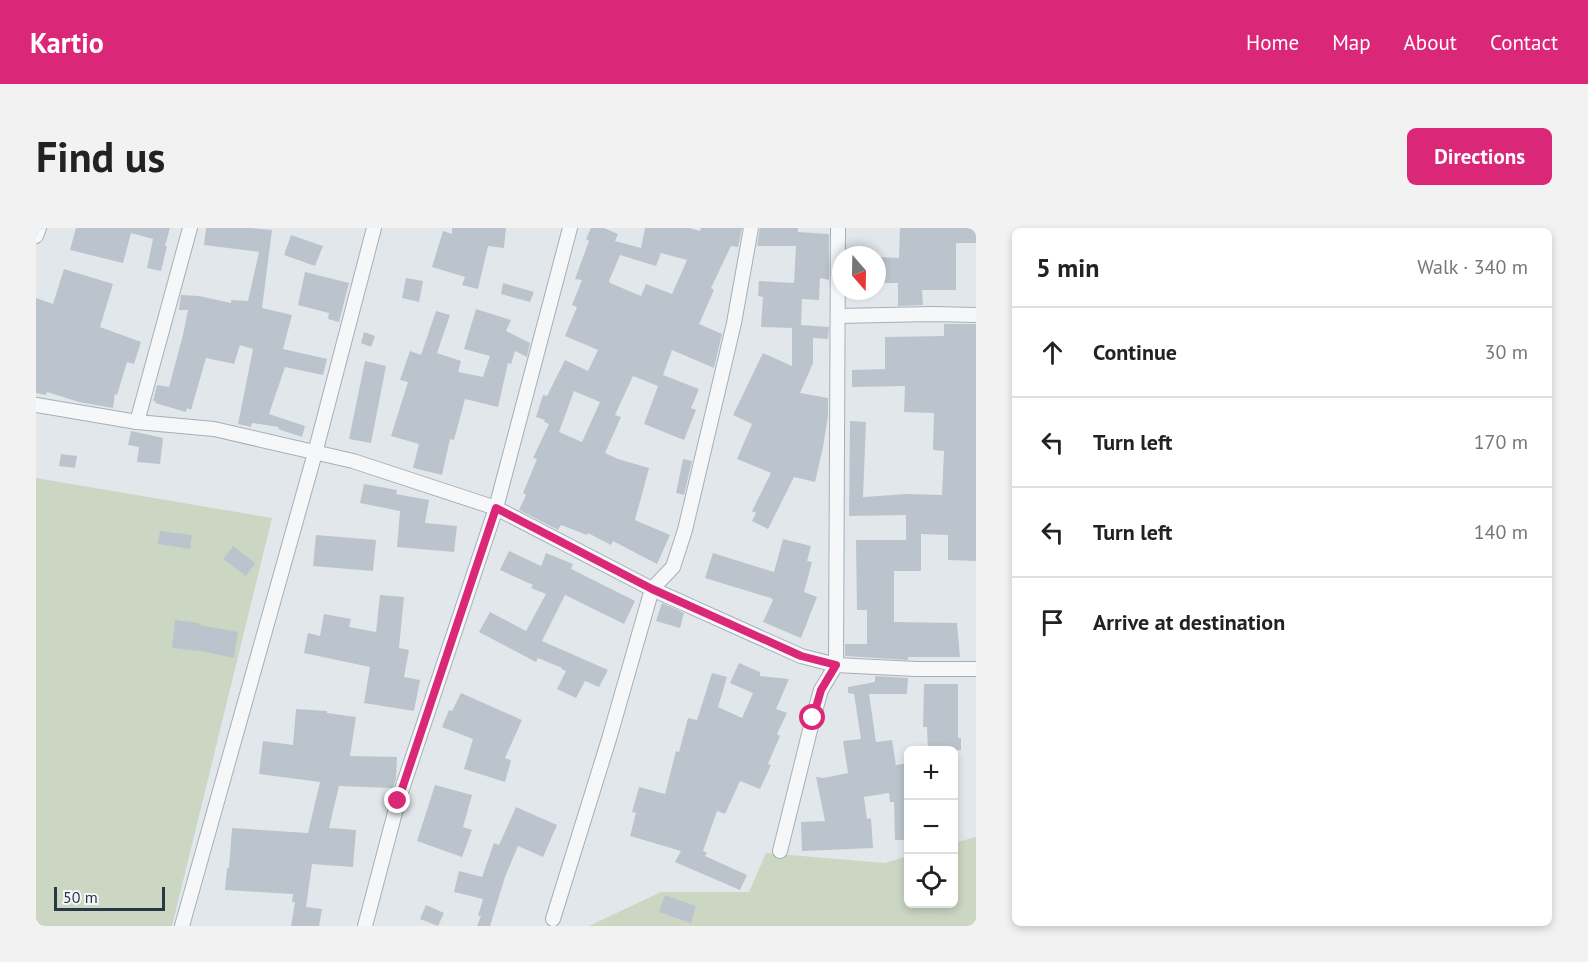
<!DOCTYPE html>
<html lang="en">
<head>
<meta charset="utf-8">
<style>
	:root { --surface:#fff; --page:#f2f2f2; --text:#222; --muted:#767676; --line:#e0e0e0; --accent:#db2777 }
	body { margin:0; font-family:"PT Sans",sans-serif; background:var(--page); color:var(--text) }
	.controls { position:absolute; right:18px; bottom:18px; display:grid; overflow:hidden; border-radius:9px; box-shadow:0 3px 9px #0003 }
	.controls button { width:54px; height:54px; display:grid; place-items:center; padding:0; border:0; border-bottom:2px solid var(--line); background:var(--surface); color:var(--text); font:30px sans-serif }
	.compass { position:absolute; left:796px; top:18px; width:54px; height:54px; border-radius:50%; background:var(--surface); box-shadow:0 3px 9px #0003; rotate:160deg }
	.scale { position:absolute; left:18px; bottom:15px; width:111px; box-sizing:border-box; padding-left:6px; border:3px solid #283846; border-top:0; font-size:16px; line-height:21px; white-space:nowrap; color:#283846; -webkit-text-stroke:4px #f2f6f9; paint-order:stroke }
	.stop { position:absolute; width:18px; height:18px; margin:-14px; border:4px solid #db2777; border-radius:50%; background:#fff }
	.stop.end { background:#db2777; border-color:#fff; box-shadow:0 2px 6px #0008 }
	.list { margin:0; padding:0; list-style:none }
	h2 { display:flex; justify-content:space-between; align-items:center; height:78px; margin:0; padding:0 24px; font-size:26px }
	h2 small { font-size:20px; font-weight:400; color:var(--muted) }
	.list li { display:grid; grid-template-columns:39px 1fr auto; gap:18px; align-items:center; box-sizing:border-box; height:90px; padding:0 24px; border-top:2px solid var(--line) }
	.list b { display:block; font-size:22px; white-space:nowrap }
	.list em { font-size:20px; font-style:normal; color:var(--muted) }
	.icon { flex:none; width:33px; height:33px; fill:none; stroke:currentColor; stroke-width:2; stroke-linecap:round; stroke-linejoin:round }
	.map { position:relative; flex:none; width:940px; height:698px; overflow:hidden; border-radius:9px }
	header { display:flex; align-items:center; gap:36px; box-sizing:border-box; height:84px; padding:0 30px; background:var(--accent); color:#fff }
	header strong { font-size:28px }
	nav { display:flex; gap:33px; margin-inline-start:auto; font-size:21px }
	.intro { display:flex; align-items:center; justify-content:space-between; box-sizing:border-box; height:144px; padding:0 36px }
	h1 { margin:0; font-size:42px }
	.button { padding:15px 27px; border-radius:9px; background:var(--accent); color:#fff; font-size:21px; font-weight:700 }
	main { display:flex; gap:36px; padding:0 36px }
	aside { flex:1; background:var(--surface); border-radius:9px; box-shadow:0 3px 9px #0003 }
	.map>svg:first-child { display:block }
	.green { fill:#cbd7c2 }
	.building { fill:#bbc4cc; fill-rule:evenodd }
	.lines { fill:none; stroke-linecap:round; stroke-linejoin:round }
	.minor-casing { stroke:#a6afb7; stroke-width:16 }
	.minor { stroke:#f5f7f9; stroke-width:14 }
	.route { stroke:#db2777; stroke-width:8 }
</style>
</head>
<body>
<header>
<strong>Kartio</strong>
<nav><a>Home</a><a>Map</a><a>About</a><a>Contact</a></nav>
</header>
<div class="intro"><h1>Find us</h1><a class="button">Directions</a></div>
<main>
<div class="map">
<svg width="940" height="698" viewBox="0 0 940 698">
	<rect width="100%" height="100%" fill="#e2e7ec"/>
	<g class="green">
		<path d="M0 250 236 290 136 698H0Z"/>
		<path d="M940 609V698H553L625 664H713L730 625 849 635 872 628 873 676H918V615Z"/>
	</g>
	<g class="building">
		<path d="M40 0H134L129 18H131L125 43 111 40 117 11 95 5 87 35 34 22Z"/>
		<path d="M170 0H215L236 2 226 80 256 87 247 121 291 131 287 147 249 139 233 186 269 198 266 209 242 201 243 199 216 195 215 199 202 196 217 121 204 117 198 136 170 130 155 182 151 180 150 184 119 175 120 173H117L121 157 133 159 147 107 152 82H143L145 67 163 68 195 75V72L212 73 223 24 168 17Z"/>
		<path d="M416 0H470L468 20 452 18 442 61 426 57 429 49 396 39 407 3 416 6Z"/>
		<path d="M555 0H568L582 6 579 13 605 20 609 0H653L664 3 665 0H706L702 19 695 18 675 60 678 62 663 96 686 106 678 140 636 122 627 147 663 161 655 180 660 182 648 212 608 196 622 158 597 148 579 187 585 189 569 225 582 231 613 240 599 292 634 307 621 336 577 313 575 317 552 305 551 307 525 297 522 302 483 282 490 267 487 265 501 231 497 230 513 196 508 194 509 192 500 189 507 167 511 168 529 132 552 143 562 122 529 108 541 79 536 77 546 52 539 51 553 13 550 11ZM625 25 651 32 636 66 610 56 605 68 574 55 573 53 584 27 620 38ZM538 163 564 174 546 214 523 204Z"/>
		<path d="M724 0H762V4L793 6V52L784 50 783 72 766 71 765 97 793 99 792 111 777 110V135L764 165 792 170V188L787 219 779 254 758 249 732 301 716 293 720 285 716 283 735 245 701 231 716 196 697 187 727 125 756 138V100L725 99 727 69 722 68 723 53 758 55 760 18H721Z"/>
		<path d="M864 0H940V15H920V62H886L887 77 862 78V55H841V29L863 30Z"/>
		<path d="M255 7 287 18 279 38 248 27Z"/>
		<path d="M28 41 77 56 64 99 105 114 98 136 91 134 81 167 79 166 77 180 43 174 11 164 10 167 0 165V70L17 76Z"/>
		<path d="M269 44 313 55 303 94 292 91 293 85 262 77Z"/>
		<path d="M370 50 387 53 383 74 366 70Z"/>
		<path d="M467 55 498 64 494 74 465 66Z"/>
		<path d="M440 81 475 92 470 103 494 115 491 129 479 123 475 136 472 135 462 179 429 171 418 212 414 211 406 247 377 240 383 216 355 208 372 154 364 152 374 123 385 127 400 83 414 87 401 125 425 133 422 144 447 149 454 128 428 121Z"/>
		<path d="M908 96H940V333L912 332V307L885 306V343H858V394L921 395 924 429H872V432L809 428V416H831V382H821L820 312H870V287L813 288 814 193 830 194 827 269 871 266 906 267 908 223 897 222 898 185 868 184 869 158 816 159V142L849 141V109L908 108Z"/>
		<path d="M328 104 339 108 335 119 325 115Z"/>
		<path d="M329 133 350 138 335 215 313 211Z"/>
		<path d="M95 203 127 210 124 236 101 234 103 219 92 217Z"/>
		<path d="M25 226 41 228 39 240 23 238Z"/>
		<path d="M647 231 656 233 648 267 640 265Z"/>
		<path d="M328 256 361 262 360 266 393 272 389 295 421 298 418 324 361 319 364 283 324 275Z"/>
		<path d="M124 303 156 307 154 321 122 316Z"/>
		<path d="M280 307 340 312 337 343 277 338Z"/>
		<path d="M747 311 775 318 771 333 776 334 768 364 781 369 765 410 727 394 737 372 735 370 669 350 677 325 738 344Z"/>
		<path d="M197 318 219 335 210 348 187 331Z"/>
		<path d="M473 323 505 338 510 325 537 336 535 341 599 373 588 396 529 367 506 413 572 442 563 459 549 453 540 470 521 461 530 443 525 441 526 440 502 430 500 434 443 404 454 384 490 403 510 366 495 360 497 357 464 342Z"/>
		<path d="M344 367 368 369 363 420 373 422 368 449 384 452 378 483 328 475 334 439 268 425 272 405 284 408 288 386 315 391 313 399 340 404Z"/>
		<path d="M626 375 648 385 644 400 620 393Z"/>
		<path d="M139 392 163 395V397L202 404 198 430 165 423 136 420Z"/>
		<path d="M703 435 724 444V448L753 451 740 481 751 485 741 506 744 508 732 536 735 537 724 561 704 553 689 586 681 583 667 623 671 625 669 628 711 647 704 662 639 634 645 623 594 608 600 585 596 584 603 559 629 566 640 523 643 524 652 490 661 492 676 445 691 449 682 479 706 490 717 465 694 455Z"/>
		<path d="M839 448 872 450 871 466H833L840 514 856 512 860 537 873 535V612H859L858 574H854L853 565 828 569 831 591 835 590 837 620 766 623 765 594 789 593 780 549 788 550 812 545 807 513 825 511 818 466 812 465V459L839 454Z"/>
		<path d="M888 456H922V510H925V522H892L891 499H887Z"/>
		<path d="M425 465 486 492 469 530 475 532 469 554 428 541 437 511 406 499 413 482 416 483Z"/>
		<path d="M260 481 291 483V485L320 489 314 528 361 529 360 551 357 560 303 558 293 600 320 602 317 639 276 636 270 679 286 681 283 698H255L259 674H256L257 666 189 662 191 640H193L196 600 272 605 284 554 223 546 227 513 257 517Z"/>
		<path d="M399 557 436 567 427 599 436 602 426 629 381 613Z"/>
		<path d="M480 579 521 597 507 629 482 618 469 649 454 698H441L445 688H442L447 671 418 664 423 643 446 649 458 615 463 617Z"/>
		<path d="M629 667 660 678 655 695 623 684Z"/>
		<path d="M390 677 408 685 402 698 384 691Z"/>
	</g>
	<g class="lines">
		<g class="minor-casing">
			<g id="minor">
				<path d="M0 8 3 0"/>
				<path d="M802 88 896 86 940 87"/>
				<path d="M0 177 101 194 178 201 317 233 460 280 616 361 765 428 800 437 880 441H940"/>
				<path d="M101 194 154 0"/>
				<path d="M744 623 777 490 785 462 800 437 802 0"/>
				<path d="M517 691 573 511 616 361 637 339 649 302 698 95 715 0"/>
				<path d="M146 698 279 225 338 0"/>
				<path d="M329 698 362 573 460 280 534 0"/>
			</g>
		</g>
		<use href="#minor" class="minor"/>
	</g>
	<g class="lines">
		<path class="route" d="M362 573 460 280 616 361 765 428 800 437 785 462 777 490"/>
	</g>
</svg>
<div class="controls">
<button>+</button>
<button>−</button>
<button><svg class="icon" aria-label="locate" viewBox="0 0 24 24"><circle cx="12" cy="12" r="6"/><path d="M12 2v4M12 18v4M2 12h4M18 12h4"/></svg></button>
</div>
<svg class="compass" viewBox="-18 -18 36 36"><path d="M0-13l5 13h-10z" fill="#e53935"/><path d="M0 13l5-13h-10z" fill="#767676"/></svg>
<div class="scale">50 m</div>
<div class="stop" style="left:777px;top:490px"></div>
<div class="stop end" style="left:362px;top:573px"></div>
</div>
<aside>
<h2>5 min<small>Walk · 340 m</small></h2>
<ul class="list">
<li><svg class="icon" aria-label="ahead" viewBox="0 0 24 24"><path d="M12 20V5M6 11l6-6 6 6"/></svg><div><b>Continue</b></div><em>30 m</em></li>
<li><svg class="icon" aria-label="left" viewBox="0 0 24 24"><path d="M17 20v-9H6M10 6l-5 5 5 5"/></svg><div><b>Turn left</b></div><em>170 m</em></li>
<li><svg class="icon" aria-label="left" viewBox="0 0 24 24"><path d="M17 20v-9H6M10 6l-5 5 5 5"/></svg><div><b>Turn left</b></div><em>140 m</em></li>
<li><svg class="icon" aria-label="arrive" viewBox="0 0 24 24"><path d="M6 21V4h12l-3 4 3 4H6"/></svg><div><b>Arrive at destination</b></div></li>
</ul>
</aside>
</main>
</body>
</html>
